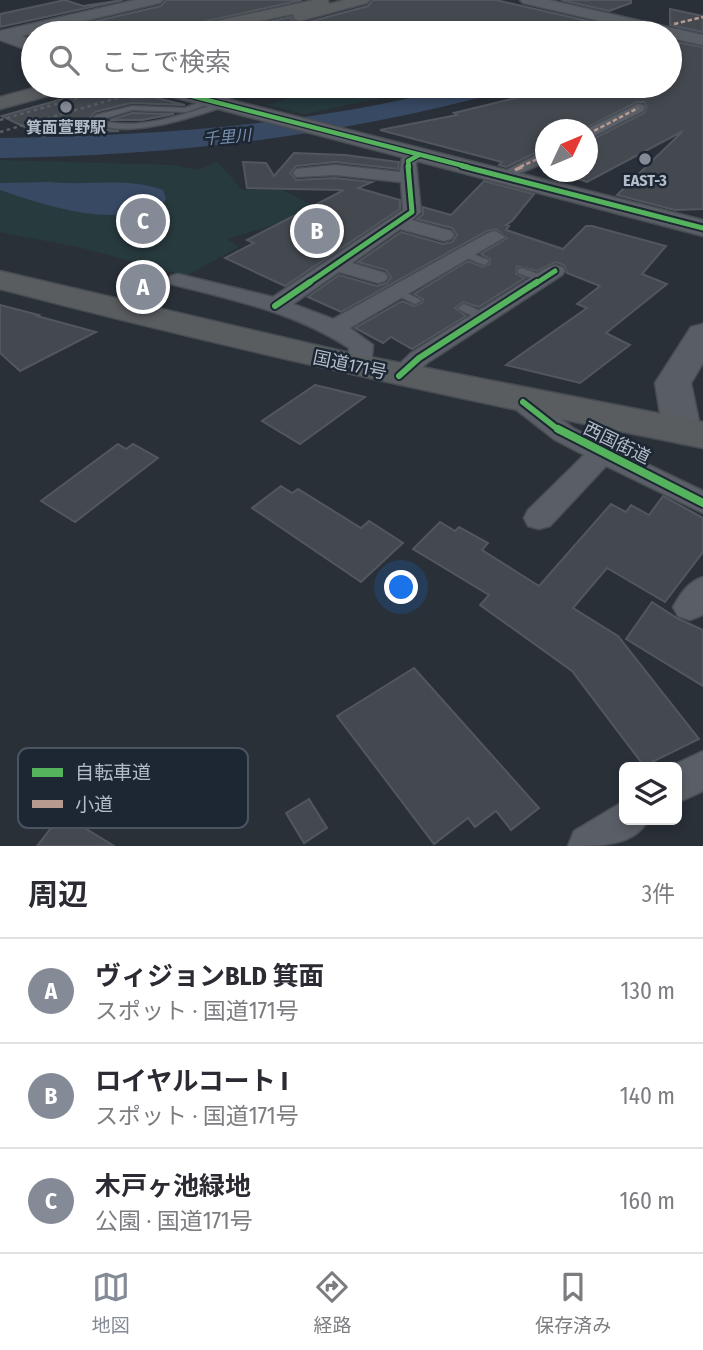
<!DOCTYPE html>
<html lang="ja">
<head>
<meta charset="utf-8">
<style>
	:root { --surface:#fff; --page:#f7f7f7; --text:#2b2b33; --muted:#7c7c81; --line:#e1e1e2; --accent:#848b96 }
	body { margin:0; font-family:"Fira Sans Condensed","Noto Sans JP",sans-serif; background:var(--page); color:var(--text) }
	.controls { position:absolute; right:21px; bottom:21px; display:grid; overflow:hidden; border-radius:10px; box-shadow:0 4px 10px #0003 }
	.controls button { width:63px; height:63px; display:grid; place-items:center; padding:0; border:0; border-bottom:2px solid var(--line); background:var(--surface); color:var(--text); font:35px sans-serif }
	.compass { position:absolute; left:535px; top:119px; width:63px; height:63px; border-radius:50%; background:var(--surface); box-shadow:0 4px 10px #0003; rotate:46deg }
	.you { position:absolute; left:402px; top:588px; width:24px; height:24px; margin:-18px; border:5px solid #fff; border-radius:50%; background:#1a73e8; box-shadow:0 0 0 10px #1a73e833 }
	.badge { display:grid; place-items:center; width:46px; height:46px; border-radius:50%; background:var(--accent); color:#fff; font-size:23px; font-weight:700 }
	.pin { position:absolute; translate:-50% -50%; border:4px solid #fff; box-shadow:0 2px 7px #0006 }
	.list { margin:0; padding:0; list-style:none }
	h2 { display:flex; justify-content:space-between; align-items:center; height:91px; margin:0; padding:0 28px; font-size:30px }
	h2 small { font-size:23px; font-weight:400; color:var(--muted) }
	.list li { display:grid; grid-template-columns:46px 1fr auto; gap:21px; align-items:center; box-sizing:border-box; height:105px; padding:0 28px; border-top:2px solid var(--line) }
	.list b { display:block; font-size:26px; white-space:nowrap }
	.list p { margin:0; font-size:23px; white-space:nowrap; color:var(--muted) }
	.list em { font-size:23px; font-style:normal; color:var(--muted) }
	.icon { flex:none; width:38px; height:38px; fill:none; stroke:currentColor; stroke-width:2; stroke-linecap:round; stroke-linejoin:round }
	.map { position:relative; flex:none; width:703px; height:846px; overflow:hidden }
	.search { position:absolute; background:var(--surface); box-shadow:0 4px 10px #0003; left:21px; right:21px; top:21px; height:77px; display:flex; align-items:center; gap:18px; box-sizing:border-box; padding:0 24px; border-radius:38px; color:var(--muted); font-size:26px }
	.sheet { height:406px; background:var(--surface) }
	nav { display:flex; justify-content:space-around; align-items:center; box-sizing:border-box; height:98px; border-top:2px solid var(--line); background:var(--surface); font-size:19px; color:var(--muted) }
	nav a { display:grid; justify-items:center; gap:4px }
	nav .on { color:var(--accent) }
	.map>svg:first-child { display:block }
	.green { fill:#273a3e }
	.water { fill:#384963 }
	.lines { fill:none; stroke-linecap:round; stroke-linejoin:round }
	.river { fill:#384963; fill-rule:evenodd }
	.building { fill:#444950; stroke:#52575f; stroke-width:2 }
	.lane-casing { stroke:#484c53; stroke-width:3 }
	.street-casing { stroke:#484c53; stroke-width:3 }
	.secondary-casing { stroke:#484c53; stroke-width:3 }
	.highway-casing { stroke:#474c53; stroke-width:3 }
	.lane { fill:#5a5e66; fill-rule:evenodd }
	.street { fill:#5a5e66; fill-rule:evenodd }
	.secondary { fill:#595d64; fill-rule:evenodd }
	.highway { fill:#5a5d60; fill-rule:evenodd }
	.rail { stroke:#595d64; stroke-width:2.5; stroke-dasharray:3.5 3.5; stroke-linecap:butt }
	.quiet-far1 { stroke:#b69a8f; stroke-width:2.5; stroke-dasharray:4.5 2.5; stroke-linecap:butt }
	.quiet { stroke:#b69a8f; stroke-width:3.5; stroke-dasharray:8 3.5; stroke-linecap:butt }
	.cycleway-far3-casing { stroke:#1d2633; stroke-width:7 }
	.cycleway-far2-casing { stroke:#1d2633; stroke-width:9 }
	.cycleway-far1-casing { stroke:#1d2633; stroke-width:10 }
	.cycleway-casing { stroke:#1d2633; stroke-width:12 }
	.cycleway-far3 { stroke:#56b35d; stroke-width:4.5 }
	.cycleway-far2 { stroke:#56b35d; stroke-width:5 }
	.cycleway-far1 { stroke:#56b35d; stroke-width:6 }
	.cycleway { stroke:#56b35d; stroke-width:8 }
	.poi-dot { fill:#848b96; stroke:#1d2633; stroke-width:2.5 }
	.labels { text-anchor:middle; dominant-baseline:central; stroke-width:5; stroke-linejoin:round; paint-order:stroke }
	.far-poi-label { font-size:16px; font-weight:bold; fill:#b4bcc9; stroke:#1d2633 }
	.far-water-label { font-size:16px; font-style:italic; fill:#7c92b1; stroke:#1d2633 }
	.street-label { font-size:18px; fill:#b4bcc9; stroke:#1d2633 }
	.key { fill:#1d2633; stroke:#4a5360; stroke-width:2 }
	.key-label { font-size:19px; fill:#b4bcc9 }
</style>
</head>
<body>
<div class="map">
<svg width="703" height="846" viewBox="0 0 703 846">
	<rect width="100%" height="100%" fill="#2a3038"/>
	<g class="green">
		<path d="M325 86H440L304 114 261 103 270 104Z"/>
		<path d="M0 160 175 165 197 170 217 161 242 190H282L322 210 227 239 239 247 186 276 82 248 0 232Z"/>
	</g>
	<path class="water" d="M50 182C87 186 128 177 163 190L166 199 160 208C106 225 52 208 0 190V183Z"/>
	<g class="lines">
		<g class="river">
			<path d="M703 20V34L670 43V33H660Z"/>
			<path d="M461 86H506L502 92C333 137 175 155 0 158V138C155 136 310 125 461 86Z"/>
		</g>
	</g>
	<g class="building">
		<path d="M65 0 83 6 123 0 0 27V14Z"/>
		<path d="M166 0H302L180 27 179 22 135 33H45L161 6Z"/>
		<path d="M373 0H496L601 24 599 33H217L291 17 293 21 301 24 368 6Z"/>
		<path d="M561 0H631V3L609 11Z"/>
		<path d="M670 9 703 16V32L670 25Z"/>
		<path d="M670 41 703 47V209L675 210 617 195 683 131 587 182 558 172H587V142L644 113 647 107 644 102H637L582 130H545V148L506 167 499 165 502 162 380 130 457 115 454 113 565 86H670Z"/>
		<path d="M105 87 131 98 153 97 185 105 131 103 95 112 87 121 103 129 119 131 78 132 48 125 45 137 2 116Z"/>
		<path d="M132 113 174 114 142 120H110Z"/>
		<path d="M294 153 345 155 399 162 398 169 335 162 296 166 290 173 296 180 335 178 372 182 358 188 400 200V209L285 286 225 258 254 243 247 240 344 190 247 188 243 162 266 163 274 176Z"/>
		<path d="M484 181 534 194 512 221 506 225 509 226 506 230 563 249 586 226H592L666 246 642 274 667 284 606 333 630 345 580 383 506 365 587 308 577 304 600 286 567 273 564 265 556 262 537 271 517 266 516 274 525 278 479 307 463 302 455 308 466 316 412 349 391 337 383 343 355 328 402 301 414 306 422 303 423 299 414 294 468 261 483 267 490 264V259L481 254 507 238 496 229 487 231 341 312 308 297 339 275 377 286 387 283 391 277 386 270 358 262 401 232 443 244 452 242 457 235 452 228 417 219 423 214V207L451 215Z"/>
		<path d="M0 305 39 315 37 316 96 332 20 371 0 353Z"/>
		<path d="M315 385 365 397 300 444 262 421Z"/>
		<path d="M118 444 126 449 133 444 158 458 75 522 41 501Z"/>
		<path d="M281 486 292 493 298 489 361 528 369 521 403 543 361 582 252 508Z"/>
		<path d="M663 496 703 518V552L665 602 607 568 573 608 618 636 699 739 644 766 572 671 480 605 489 595 413 549 440 522 455 531 459 527 488 543 482 550 539 586 611 504 626 512 631 505 649 515Z"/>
		<path d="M652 602 677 618 703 630V686L626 639Z"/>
		<path d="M414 668 539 808 511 830 496 811 475 827 468 818 434 844 337 716Z"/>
		<path d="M309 799 327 828 304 843 286 813Z"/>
		<path d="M62 814 114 846H37Z"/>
	</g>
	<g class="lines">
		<g class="lane-casing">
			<g id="lane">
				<path d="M262 86H285L244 92 222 102 226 104 225 106C191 118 122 141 90 121L96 115 132 106 185 108 207 99 213 100 239 88ZM212 103 214 104C181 116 135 131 100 120L132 110 186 112Z"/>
				<path d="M466 251 488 260 489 262 484 265 462 256V252Z"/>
				<path d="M522 268 546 277 548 279 542 282 518 273V269Z"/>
				<path d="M398 289 419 299 421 301 415 304 394 294 392 292Z"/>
				<path d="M464 304 487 314 489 317 483 321 460 310 458 308Z"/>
			</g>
		</g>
		<g class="street-casing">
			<g id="street">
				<path d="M638 104 643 105 645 108 643 111 588 139V130H585Z"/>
				<path d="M419 150 427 155 416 163 421 212 412 220 451 231 454 235 451 239 444 241 400 229 352 263 385 273 388 277 385 281 378 283 339 272 293 304 333 319 488 233 495 231 505 237 350 328 373 345 371 367 368 372 359 374 350 372 347 367 349 348C294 312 233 300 171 284L168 280 171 276 178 274 273 297 403 210 401 182 335 175 296 177 293 173 296 169 335 165 400 172 402 157Z"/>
				<path d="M546 150V162L515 175 507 170Z"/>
				<path d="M555 265 562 267 565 271 562 275 427 363 408 381 399 383 390 381 387 376 411 353 548 267Z"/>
				<path d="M523 394 532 396 573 428 703 491V513L606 466 550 526 539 529 528 526 524 518 528 510 584 455 555 440 514 408 510 402 514 396Z"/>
				<path d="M703 577V615L690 620 678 616 673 607C681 593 688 582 703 577Z"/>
				<path d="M703 751V791L677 803V767H669Z"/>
				<path d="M624 801V820H648C635 846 600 846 568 846L574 831Z"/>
			</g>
		</g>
		<g class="secondary-casing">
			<g id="secondary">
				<path d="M135 0H163L160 3 22 36 33 41V52L0 40V31Z"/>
				<path d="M520 0H549L703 35V45L670 38V33H651L523 3Z"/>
				<path d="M143 86H176L703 220V236L146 90Z"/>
				<path d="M703 324V363L691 383 701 431 696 440 682 444 668 440 663 431 655 383 691 327Z"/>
			</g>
		</g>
		<g class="highway-casing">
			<g id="highway">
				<path d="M314 0H328L329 4 344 0H370L367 3 300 21 294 19 293 14 206 33H175L184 28Z"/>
				<path d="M41 86H73L70 90 0 109V97Z"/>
				<path d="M0 271 350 353 703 422V448C467 401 233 350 0 289Z"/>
			</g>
		</g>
		<use href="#lane" class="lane"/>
		<use href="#street" class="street"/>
		<use href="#secondary" class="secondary"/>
		<use href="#highway" class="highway"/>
		<g class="rail">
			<path d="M0 120 119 86"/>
			<path d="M0 132 159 86"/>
		</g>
		<g class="quiet-far1">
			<path d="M674 24 703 17"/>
			<path d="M609 33 624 25"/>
			<path d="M588 134 638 108"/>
			<path d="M520 167 546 155"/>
		</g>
		<path class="quiet" d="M515 170 524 166"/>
		<g class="cycleway-far3-casing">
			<g id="cycleway-far3">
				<path d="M153 86 468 167"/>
				<path d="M409 167 408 161 419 155"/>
			</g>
		</g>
		<g class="cycleway-far2-casing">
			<g id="cycleway-far2">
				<path d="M462 166 703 228"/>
				<path d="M307 284 412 212 408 166"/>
				<path d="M535 284 555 271"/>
			</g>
		</g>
		<g class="cycleway-far1-casing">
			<g id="cycleway-far1">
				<path d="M275 306 310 282"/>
				<path d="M399 376 419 358 537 282"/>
				<path d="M523 402 560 431"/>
			</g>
		</g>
		<g class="cycleway-casing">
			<path id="cycleway" d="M558 429 703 503"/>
		</g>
		<use href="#cycleway-far3" class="cycleway-far3"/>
		<use href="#cycleway-far2" class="cycleway-far2"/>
		<use href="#cycleway-far1" class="cycleway-far1"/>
		<use href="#cycleway" class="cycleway"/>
	</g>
	<g class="poi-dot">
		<circle cx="66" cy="107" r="7"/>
		<circle cx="645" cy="159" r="7"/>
	</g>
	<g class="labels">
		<g class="far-poi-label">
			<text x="66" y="127">箕面萱野駅</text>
			<text x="645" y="180">EAST-3</text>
		</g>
		<g class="far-water-label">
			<text transform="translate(227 137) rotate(-5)">千里川</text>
		</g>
		<g class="street-label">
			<text transform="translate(350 365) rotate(12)">国道171号</text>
			<text transform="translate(617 443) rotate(26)">西国街道</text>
		</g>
	</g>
	<rect x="18" y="748" width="230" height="80" rx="10" class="key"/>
	<rect x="32" y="768" width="31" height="9" fill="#56b35d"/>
	<rect x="32" y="800" width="31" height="8" fill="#b69a8f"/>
	<g class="key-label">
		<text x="75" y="779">自転車道</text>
		<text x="75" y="811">小道</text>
	</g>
</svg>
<div class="controls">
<button><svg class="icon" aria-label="layers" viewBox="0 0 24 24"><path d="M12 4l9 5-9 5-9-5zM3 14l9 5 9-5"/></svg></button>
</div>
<svg class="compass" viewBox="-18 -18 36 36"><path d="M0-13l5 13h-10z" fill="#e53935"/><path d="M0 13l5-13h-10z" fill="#7c7c81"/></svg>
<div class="you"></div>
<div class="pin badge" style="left:143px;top:287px">A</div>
<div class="pin badge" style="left:317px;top:231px">B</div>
<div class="pin badge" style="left:143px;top:221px">C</div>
<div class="search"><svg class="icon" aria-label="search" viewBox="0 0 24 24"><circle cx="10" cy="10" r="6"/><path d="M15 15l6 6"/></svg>ここで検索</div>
</div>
<section class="sheet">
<h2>周辺<small>3件</small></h2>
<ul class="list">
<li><span class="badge">A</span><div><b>ヴィジョンBLD 箕面</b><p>スポット · 国道171号</p></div><em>130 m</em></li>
<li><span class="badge">B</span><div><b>ロイヤルコート I</b><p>スポット · 国道171号</p></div><em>140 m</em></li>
<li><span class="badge">C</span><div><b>木戸ヶ池緑地</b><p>公園 · 国道171号</p></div><em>160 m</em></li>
</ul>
</section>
<nav>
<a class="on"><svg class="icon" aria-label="map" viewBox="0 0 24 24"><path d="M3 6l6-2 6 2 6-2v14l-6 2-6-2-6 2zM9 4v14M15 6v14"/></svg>地図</a>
<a><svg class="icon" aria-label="directions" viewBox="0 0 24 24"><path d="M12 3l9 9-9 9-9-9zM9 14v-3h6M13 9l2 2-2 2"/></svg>経路</a>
<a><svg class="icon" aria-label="saved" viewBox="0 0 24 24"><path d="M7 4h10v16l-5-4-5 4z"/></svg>保存済み</a>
</nav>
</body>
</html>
